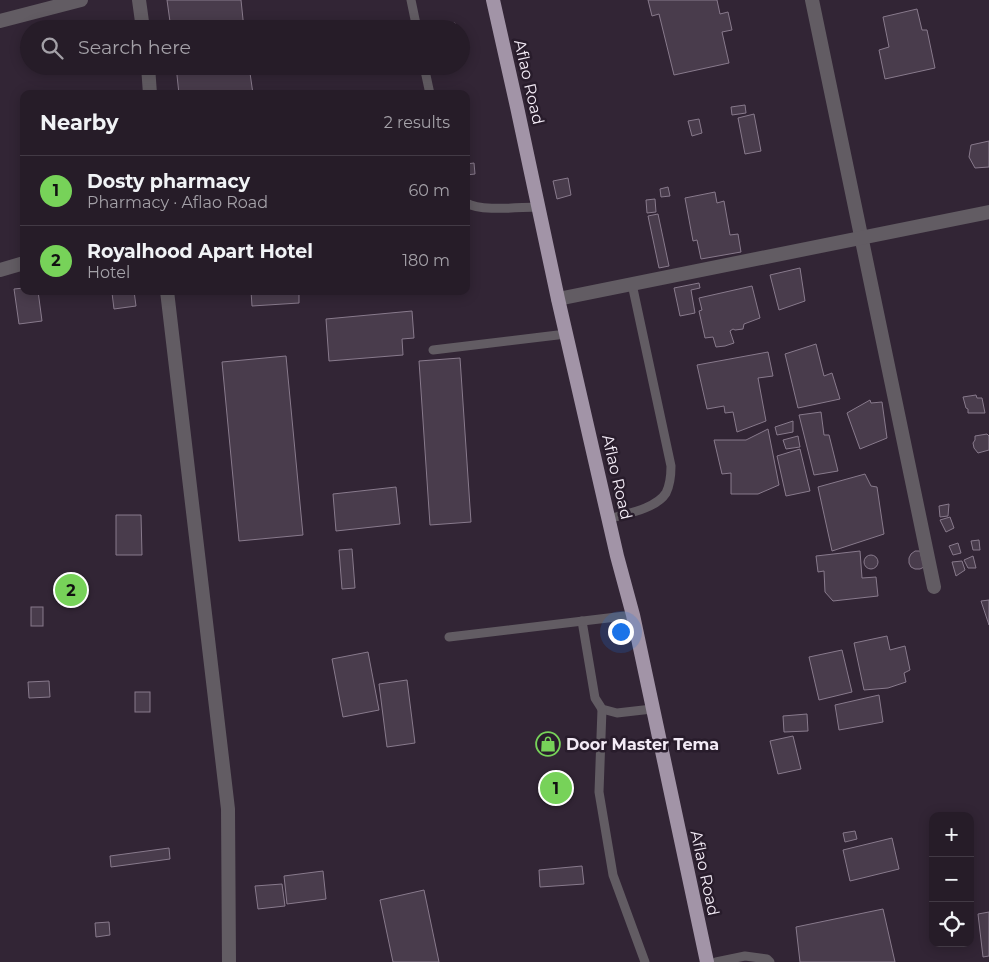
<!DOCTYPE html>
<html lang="en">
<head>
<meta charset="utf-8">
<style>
	:root { --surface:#261c28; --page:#322934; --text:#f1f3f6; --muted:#a4a1a8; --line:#423a45; --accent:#77d259 }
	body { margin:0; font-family:Montserrat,sans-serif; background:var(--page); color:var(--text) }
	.controls { position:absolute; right:15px; bottom:15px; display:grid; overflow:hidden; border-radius:10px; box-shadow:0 2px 12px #0003 }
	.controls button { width:45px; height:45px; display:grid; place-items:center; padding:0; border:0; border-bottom:1px solid var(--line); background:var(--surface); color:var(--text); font:25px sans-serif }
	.you { position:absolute; left:620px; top:631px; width:18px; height:18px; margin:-12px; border:4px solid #fff; border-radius:50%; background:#1a73e8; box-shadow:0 0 0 8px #1a73e833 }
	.badge { display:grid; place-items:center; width:32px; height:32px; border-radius:50%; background:var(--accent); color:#111; font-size:16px; font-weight:700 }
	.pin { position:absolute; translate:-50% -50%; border:2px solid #fff; box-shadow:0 1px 5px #0006 }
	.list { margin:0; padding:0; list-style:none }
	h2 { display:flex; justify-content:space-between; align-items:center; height:65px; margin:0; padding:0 20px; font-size:21px }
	h2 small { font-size:16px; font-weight:400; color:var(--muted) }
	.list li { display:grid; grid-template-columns:32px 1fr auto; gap:15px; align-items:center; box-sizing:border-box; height:70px; padding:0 20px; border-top:1px solid var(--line) }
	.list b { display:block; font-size:19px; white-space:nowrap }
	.list p { margin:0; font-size:16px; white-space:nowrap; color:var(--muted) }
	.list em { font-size:16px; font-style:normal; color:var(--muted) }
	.icon { flex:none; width:28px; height:28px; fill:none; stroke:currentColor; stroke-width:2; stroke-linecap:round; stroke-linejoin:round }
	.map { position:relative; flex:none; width:989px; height:962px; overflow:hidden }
	.search { position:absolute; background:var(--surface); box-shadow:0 2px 12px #0003; left:20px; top:20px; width:450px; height:55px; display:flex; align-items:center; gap:12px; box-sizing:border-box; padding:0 18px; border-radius:28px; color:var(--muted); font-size:19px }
	.panel { position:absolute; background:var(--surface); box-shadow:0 2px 12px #0003; left:20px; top:90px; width:450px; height:205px; border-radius:10px }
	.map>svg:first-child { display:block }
	.building { fill:#493c4c; stroke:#887a8c }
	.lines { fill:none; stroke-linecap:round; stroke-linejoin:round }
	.service { stroke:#625c63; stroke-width:9 }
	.minor { stroke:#625c63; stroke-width:14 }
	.trunk { stroke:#a294a7; stroke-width:14 }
	.labels { text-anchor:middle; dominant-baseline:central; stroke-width:5; stroke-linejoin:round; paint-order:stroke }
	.street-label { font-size:16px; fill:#f3ebf6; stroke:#281c2b }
	.poi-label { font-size:16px; font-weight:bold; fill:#f3ebf6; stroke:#281c2b; text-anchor:start }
</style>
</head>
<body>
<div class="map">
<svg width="989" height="962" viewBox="0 0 989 962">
	<rect width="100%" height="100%" fill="#322535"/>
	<g class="building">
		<path d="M167 0H241L244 29H171Z"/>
		<path d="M648 0H717L720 14 728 12 732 30 722 32 729 63 674 75 659 14 652 16Z"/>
		<path d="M917 9 922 30H927L935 68 885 79 879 50 889 47 883 17Z"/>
		<path d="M455 23 456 29H446V25Z"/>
		<path d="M176 66H249L253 94H179Z"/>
		<path d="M745 105 746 113 732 115 731 107Z"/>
		<path d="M754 114 761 151 745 154 738 118Z"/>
		<path d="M699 119 702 133 692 136 688 121Z"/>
		<path d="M989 141V167L975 168 969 157 971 145Z"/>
		<path d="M474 163 475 174 466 175V164Z"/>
		<path d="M568 178 571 195 557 199 553 181Z"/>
		<path d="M668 187 670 196 661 197 660 189Z"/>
		<path d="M715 192 717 203 724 201 730 235 738 234 741 252 701 259 697 240 693 241 685 198Z"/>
		<path d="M655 199 656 212 647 213 646 200Z"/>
		<path d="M658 214 669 266 659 268 648 216Z"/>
		<path d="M800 268 805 301 779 310 770 275Z"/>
		<path d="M699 283 700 288 691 290 695 313 680 316 674 288Z"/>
		<path d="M752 286 760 318 744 324 743 329 735 330 733 329 730 331 734 343 725 346 716 347 713 337 705 338 699 311 702 310 699 298Z"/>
		<path d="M24 288V291H38L42 321 19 324 14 289Z"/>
		<path d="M123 291H134L136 306 114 309 112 293Z"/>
		<path d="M251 291H299V303L252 306Z"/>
		<path d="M412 311 414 338 402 339 403 355 329 361 326 319Z"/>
		<path d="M816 344 824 376 832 373 840 399 798 408 785 354Z"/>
		<path d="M768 352 773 376 758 378 766 421 737 432 733 412 725 413 724 406 707 409 697 365Z"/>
		<path d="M286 356 303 535 239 541 222 362Z"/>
		<path d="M460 358 471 522 430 525 419 361Z"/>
		<path d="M976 395 977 398H982L985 413H968V409L966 408 963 397Z"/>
		<path d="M870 400 871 403 882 402 887 438 860 449 847 413Z"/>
		<path d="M821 412 824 435H829L838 471 814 475 799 415Z"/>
		<path d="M793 421V432L777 435 775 427Z"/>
		<path d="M768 429 779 485 758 494H731V473L722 474 714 440H746Z"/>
		<path d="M987 434 989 436V450L978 453 974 448 973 443 975 440V436Z"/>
		<path d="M798 436 800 447 786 449 783 440Z"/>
		<path d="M800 449 810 491 786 496 777 456Z"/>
		<path d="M865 474 871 486 877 487 884 534 832 551 818 487Z"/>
		<path d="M396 487 400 524 336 531 333 494Z"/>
		<path d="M949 504 948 516 940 517 939 506Z"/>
		<path d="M116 515H141L142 555H116Z"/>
		<path d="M950 517 954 528 946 532 940 520Z"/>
		<path d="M979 540 980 550H973L971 541Z"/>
		<path d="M958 543 961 553 953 555 949 546Z"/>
		<path d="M352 549 355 588 342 589 339 550Z"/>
		<path d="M860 551 862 578 876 577 878 596 833 601 825 592 824 571 818 572 816 556Z"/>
		<path d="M915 551H920L924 567 920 569H915L911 567 909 563V558L911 554Z"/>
		<circle cx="871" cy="562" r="7"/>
		<path d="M973 556 976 568H968L964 560Z"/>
		<path d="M962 561 965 570 956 576 952 562Z"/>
		<path d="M989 600V625L981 601Z"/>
		<rect x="31" y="607" width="12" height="19"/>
		<path d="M887 636 890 650 905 646 910 670 904 673 906 682 888 688 864 690 854 643Z"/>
		<path d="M842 650 852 692 819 700 809 657Z"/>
		<path d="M368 652 379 710 343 717 332 659Z"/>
		<path d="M407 680 415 743 387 747 379 684Z"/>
		<path d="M49 681 50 697 29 698 28 682Z"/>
		<rect x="135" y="692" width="15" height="20"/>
		<path d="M879 695 883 722 839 730 835 705Z"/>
		<path d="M807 714 808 731 784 732 783 716Z"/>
		<path d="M793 736 801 769 778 774 770 741Z"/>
		<path d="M855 831 857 839 845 842 843 833Z"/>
		<path d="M892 838 899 869 850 881 843 850Z"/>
		<path d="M169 848 170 859 111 867 110 856Z"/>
		<path d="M582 866 584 884 540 887 539 870Z"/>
		<path d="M323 871 326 899 287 904 284 876Z"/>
		<path d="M282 884 285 906 258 909 255 886Z"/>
		<path d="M424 890 439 962H393L380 900Z"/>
		<path d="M883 909 895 962H800L796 927Z"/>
		<path d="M989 912V956L983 957 978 914Z"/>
		<path d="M109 922 110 935 96 937 95 923Z"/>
	</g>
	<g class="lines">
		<g class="service">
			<path d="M411 0 417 29"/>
			<path d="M424 66 430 94"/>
			<path d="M466 203C482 212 520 207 538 207"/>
			<path d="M433 350 566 334"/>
			<path d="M608 519C625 514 656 509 666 493 670 485 671 475 671 466L632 284"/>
			<path d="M582 621 595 698 602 709 617 713 652 709"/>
			<path d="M449 637 633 615"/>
			<path d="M602 709 599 792 613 875 645 962"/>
			<path d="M716 962 745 956 767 959 770 962"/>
		</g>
		<g class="minor">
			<path d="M139 0 143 29"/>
			<path d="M812 0 934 587"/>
			<path d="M0 21 81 0"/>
			<path d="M148 66 150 94"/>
			<path d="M0 270 24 263"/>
			<path d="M167 291 228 809 229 962"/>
			<path d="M558 299 989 212"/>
		</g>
		<path class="trunk" d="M493 0 517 107 558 299 617 556 633 615 707 962"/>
	</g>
	<defs>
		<g id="shop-ring" transform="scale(1.25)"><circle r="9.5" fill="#281c2b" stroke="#77d259" stroke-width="1.5"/><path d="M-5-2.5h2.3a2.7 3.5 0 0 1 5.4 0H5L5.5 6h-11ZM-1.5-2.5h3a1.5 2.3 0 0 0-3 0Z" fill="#77d259"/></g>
	</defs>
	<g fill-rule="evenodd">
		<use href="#shop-ring" x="548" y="744"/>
	</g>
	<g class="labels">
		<g class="street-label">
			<text transform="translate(529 82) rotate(77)">Aflao Road</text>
			<text transform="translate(617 477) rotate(77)">Aflao Road</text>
			<text transform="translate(705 873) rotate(78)">Aflao Road</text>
		</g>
		<g class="poi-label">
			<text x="566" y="744">Door Master Tema</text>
		</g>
	</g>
</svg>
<div class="controls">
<button>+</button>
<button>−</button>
<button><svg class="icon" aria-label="locate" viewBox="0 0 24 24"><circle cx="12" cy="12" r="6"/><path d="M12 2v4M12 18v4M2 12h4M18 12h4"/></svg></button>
</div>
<div class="you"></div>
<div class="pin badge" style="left:556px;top:788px">1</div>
<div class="pin badge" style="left:71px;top:590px">2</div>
<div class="search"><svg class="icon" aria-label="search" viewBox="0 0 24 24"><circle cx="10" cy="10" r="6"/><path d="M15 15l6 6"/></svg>Search here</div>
<section class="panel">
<h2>Nearby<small>2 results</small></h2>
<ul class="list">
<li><span class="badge">1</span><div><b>Dosty pharmacy</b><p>Pharmacy · Aflao Road</p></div><em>60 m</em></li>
<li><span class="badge">2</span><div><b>Royalhood Apart Hotel</b><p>Hotel</p></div><em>180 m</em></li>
</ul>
</section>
</div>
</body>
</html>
